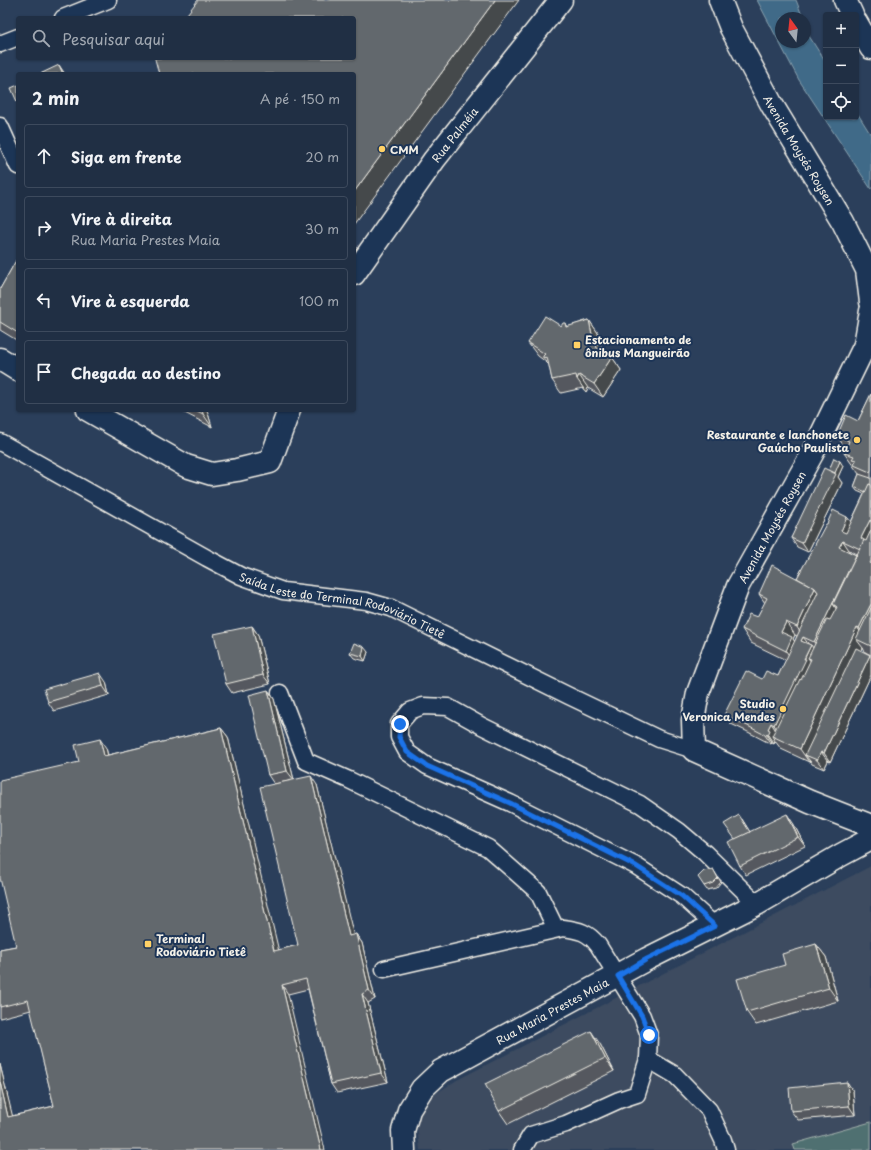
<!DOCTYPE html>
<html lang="pt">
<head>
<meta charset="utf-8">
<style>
	:root { --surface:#202f44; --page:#2d3b4f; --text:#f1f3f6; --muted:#a2a9b2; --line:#3d4a5d }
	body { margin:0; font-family:"Playpen Sans",sans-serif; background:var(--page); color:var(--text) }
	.controls { position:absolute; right:12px; top:12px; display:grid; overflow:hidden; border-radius:4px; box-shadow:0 1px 3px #0004 }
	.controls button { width:36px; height:36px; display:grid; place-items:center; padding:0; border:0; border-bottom:1px solid var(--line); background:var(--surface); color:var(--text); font:20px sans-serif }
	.compass { position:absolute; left:775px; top:12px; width:36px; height:36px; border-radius:50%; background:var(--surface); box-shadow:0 1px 3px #0004; rotate:345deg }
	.stop { position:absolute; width:12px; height:12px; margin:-9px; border:3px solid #1a73e8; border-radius:50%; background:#fff }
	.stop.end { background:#1a73e8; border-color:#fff; box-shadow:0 1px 4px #0008 }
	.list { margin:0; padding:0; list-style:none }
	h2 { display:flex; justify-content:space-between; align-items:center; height:52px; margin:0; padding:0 16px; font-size:17px }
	h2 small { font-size:13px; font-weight:400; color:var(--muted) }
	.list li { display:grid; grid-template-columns:26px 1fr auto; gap:12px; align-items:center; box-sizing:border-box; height:64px; margin:0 8px 8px; padding:0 8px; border:1px solid var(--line); border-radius:4px }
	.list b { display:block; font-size:15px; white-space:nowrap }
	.list p { margin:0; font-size:13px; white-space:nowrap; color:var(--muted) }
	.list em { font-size:13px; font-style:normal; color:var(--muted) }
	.icon { flex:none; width:22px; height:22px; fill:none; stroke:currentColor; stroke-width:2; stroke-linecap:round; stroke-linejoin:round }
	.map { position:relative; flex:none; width:871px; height:1150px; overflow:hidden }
	.search { position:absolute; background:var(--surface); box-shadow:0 1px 3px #0004; left:16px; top:16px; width:340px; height:44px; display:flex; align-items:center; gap:10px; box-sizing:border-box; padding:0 14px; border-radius:4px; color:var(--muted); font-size:15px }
	.panel { position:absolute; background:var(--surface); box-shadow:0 1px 3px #0004; left:16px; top:72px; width:340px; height:340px; border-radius:4px }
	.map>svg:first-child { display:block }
	.built { fill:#3c4b60 }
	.green { fill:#4f7071; stroke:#a2b0ac }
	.water { fill:#416b88; stroke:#89a1ae }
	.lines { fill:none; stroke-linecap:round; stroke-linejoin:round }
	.service-casing { stroke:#f4f1e8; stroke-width:19 }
	.minor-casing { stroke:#f4f1e8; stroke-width:25 }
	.tertiary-casing { stroke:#f4f1e8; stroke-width:25 }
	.secondary-casing { stroke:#f4f1e8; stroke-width:25 }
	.service { stroke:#1d3557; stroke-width:16 }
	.minor { stroke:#1d3557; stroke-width:22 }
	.tertiary { stroke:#1d3557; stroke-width:22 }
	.secondary { stroke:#1d3557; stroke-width:22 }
	.wall { fill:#54595e; stroke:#f4f1e8; fill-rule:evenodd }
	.shaded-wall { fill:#45494c; stroke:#f4f1e8 }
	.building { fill:#62686d; stroke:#f4f1e8 }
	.route { stroke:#1a73e8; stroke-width:5 }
	.poi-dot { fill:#ffd166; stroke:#1d3557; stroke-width:1.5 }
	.labels { text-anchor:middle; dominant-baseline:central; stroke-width:4; stroke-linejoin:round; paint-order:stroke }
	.street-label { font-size:11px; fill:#f4f1e8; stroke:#1d3557 }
	.poi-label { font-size:11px; font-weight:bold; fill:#f4f1e8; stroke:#1d3557; text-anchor:start }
</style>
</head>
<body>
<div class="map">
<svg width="871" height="1150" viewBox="0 0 871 1150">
	<rect width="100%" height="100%" fill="#2b3f5b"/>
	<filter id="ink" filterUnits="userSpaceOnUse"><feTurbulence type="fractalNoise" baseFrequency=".025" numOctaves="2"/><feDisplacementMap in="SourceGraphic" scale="8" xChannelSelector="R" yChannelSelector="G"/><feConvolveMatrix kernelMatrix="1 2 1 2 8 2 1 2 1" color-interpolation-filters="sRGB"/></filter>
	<g filter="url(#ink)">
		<path class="built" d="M871 866V1150H420L417 1127 421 1110 435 1094 457 1080Z"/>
		<path class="green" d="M871 1122V1150H795L793 1144Z"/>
		<path class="water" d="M757 0H796L803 18H781V42H805V24L809 36 826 63V117H856V111L871 135V189L799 80Z"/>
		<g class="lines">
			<g class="service-casing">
				<g id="service">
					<path d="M63 18 108 0"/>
					<path d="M0 44 18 37"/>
					<path d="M0 126 18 166"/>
					<path id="s1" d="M0 442 207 558 241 576 283 591 300 593 366 601 391 608 569 696 659 739 694 750"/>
					<path d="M280 693 306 761 349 780 488 848 538 892 556 929"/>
					<path d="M715 926 682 896 636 866 510 803 427 766 407 752 399 737V724L410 711 423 706 448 707 482 726 640 804 679 831 705 853 757 904"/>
					<path d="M384 969 563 928C579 930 588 932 598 945L642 1016 649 1035 648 1059 637 1094 619 1100 566 1124 531 1135 522 1150"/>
					<path d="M648 1059 675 1075 709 1110 723 1140 726 1150"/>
				</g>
			</g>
			<g class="minor-casing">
				<g id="minor">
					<path id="s2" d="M404 1150 403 1131 409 1110 422 1089 441 1071 647 959 757 904 841 855 871 839"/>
				</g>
			</g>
			<g class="tertiary-casing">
				<g id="tertiary">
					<path id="s3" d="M720 0 731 28 772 105 843 222 867 270 871 302"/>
					<path id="s4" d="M354 274 434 160 561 0"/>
					<path d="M871 311 865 345 812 454 738 586 698 693 693 720 694 750 810 802 871 826"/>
					<path d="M0 359 18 370"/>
					<path d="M88 410 186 466 212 474 237 470 270 462 289 410"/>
				</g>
			</g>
			<g class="secondary-casing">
				<g id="secondary">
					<path d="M845 0 852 15"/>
					<path d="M856 22 871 48"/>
				</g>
			</g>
			<use href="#service" class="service"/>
			<use href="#minor" class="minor"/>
			<use href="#tertiary" class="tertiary"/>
			<use href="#secondary" class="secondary"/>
		</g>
		<g class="wall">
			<path d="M18 257V341L0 330V289Z"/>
			<path d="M589 320 598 333 600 344 607 354 612 357 621 370 603 397 588 388 586 392 583 388 561 393 552 380 549 365 546 362 538 356 528 343 561 326 565 323 567 327Z"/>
			<path d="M871 394V655L865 652 863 648 861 651 871 657V675L830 762 828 761 824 769 812 764 810 761 809 762 781 749 775 741 774 744 772 743 771 744 746 731 731 724 724 715 762 679 778 676 786 660 751 643 742 629 757 617 765 603 759 594 797 578 827 524 847 517 851 522 864 494 857 491 854 487 859 474 844 453 846 449 837 436 858 421ZM849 550 857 554 856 555 848 551ZM795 635 797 636 795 641 793 639Z"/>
			<path d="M179 410H207L212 427Z"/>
			<path d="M843 466 838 477 842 483 808 552 797 547 791 538 829 470Z"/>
			<path d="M252 626 258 635 270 684 232 693 226 684Z"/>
			<path d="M368 652 365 661 354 658 350 653Z"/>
			<path d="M106 682 109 695 54 711 48 702Z"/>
			<path d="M268 690 274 699 294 780 274 784 268 775Z"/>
			<path d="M221 728 228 737 278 950 298 945 317 785 353 935 356 934 362 943 375 999 368 1003 388 1082 337 1093 331 1084 308 989 288 994 0 1150V1064L12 1116 54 1106 31 1010 0 1018V949L16 946 79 762 106 748 108 755Z"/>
			<path d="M742 819 750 832 793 823 805 846 746 875 740 866 735 839Z"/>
			<path d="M713 869 721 882 716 888 707 890 704 886Z"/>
			<path d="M816 944 826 957 838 1001 756 1025 747 1012 785 965Z"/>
			<path d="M600 1044 614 1071 508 1124 499 1111Z"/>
			<path d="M847 1082 853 1091 855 1115 798 1120 791 1111Z"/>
		</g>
		<g class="shaded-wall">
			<path d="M495 0H519L354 224V192Z"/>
			<path d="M59 65 65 74H63Z"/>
			<path d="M589 320 598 333 600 344 608 356 606 360 594 344Z"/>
			<path d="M612 357 621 370 603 397 594 384Z"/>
			<path d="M579 375 588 388 586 392 577 379Z"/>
			<path d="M202 410H207L212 427 203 414Z"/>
			<path d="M840 461 843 466 838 477 842 483 808 552 802 543Z"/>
			<path d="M847 517 854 526 847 540 841 531Z"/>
			<path d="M870 520 871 522V539L861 549V538Z"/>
			<path d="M843 541 849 550 846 556 839 547Z"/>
			<path d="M856 555 862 564 837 607 833 604 839 613 821 651 814 642Z"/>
			<path d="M815 588 824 601 803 637 810 646 801 641 803 637 797 627Z"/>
			<path d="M871 604V636L868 641 859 628Z"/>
			<path d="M786 622 795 635 793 639 801 651 795 664 786 651 781 632Z"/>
			<path d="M252 626 258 635 270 684 263 675Z"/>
			<path d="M857 627 866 640 856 639 863 648 811 757 805 755 810 761 809 762 800 749Z"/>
			<path d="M811 645 817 654 811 659 808 658 813 664 781 734 774 725Z"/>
			<path d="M364 647 368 652 365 661 362 656Z"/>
			<path d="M870 655 871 657V675L830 762 824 753Z"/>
			<path d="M100 673 106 682 109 695 103 686Z"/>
			<path d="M268 690 274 699 294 780 287 771Z"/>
			<path d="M771 723 777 732 772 736 775 741 774 744 768 735V729Z"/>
			<path d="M221 728 228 737 281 960 274 951Z"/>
			<path d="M766 734 772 743 771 744 765 735Z"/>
			<path d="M100 739 106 748 110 765 104 756Z"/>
			<path d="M821 752 828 761 824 769 817 760Z"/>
			<path d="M311 776 317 785 356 945 349 936Z"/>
			<path d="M787 814 793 823 805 846 798 837Z"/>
			<path d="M356 934 362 943 375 999 369 990Z"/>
			<path d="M816 944 826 957 838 1001 829 988Z"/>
			<path d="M282 985 288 994 325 1150H321Z"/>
			<path d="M362 994 368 1003 388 1082 381 1073Z"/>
			<path d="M591 1031 600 1044 614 1071 605 1058Z"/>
			<path d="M0 1065 15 1126 8 1117 0 1082Z"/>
			<path d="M847 1082 853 1091 855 1115 849 1106Z"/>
		</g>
		<g class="building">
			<path d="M198 0H495L354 192V74H159L155 59V58H354V18H184Z"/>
			<path d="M59 65 63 74H40Z"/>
			<path d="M18 85V104L11 88Z"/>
			<path d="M18 257V333L0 322V289Z"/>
			<path d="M545 316 561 326 563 323H565L566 327 589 320 594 344 599 343 596 347 612 357 594 384 579 375 577 379 576 375 552 380 547 357 543 358V356L545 354 528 343Z"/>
			<path d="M871 394V470L870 472 854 465 856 460 852 459 854 456 844 453 849 441 837 436 846 415 858 421Z"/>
			<path d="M195 410H202L203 414Z"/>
			<path d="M834 458 840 461 835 473 829 470Z"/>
			<path d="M824 468 836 474 802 543 791 538Z"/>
			<path d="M859 474 871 478V485L869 484 866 492 854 487Z"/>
			<path d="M869 484 871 485V521L870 520 861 538 864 540 860 549 843 541 842 542 839 547 856 555 814 642 803 637 801 641 811 645 804 659H806L774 725 771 723 768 729 770 730 768 735 766 734 765 735 740 722 724 715 746 671 762 679 766 671 778 676 818 592 815 588 797 578 826 524H827L833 510 847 517 841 531 846 533Z"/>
			<path d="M871 530V561L870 563 871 564V604L859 628 857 627 800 749 772 736 800 679 801 680 811 659 808 658 827 619 830 620 837 607 833 604 864 540 866 541Z"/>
			<path d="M772 565 815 588 797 627 786 622 781 632 792 637 786 651 742 629 749 614 757 617 767 598 759 594Z"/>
			<path d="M871 608V646L856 639Z"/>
			<path d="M252 626 263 675 226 684 214 634Z"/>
			<path d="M354 643 364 647 362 656 350 653Z"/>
			<path d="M856 648 870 655 824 753 821 752 817 760 805 755Z"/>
			<path d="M100 673 103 686 48 702 44 689Z"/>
			<path d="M268 690 287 771 268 775 249 695Z"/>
			<path d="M221 728 274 951 298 945 260 787 311 776 349 936 356 934 369 990 362 994 381 1073 331 1084 306 979 282 985 321 1150H0V1082L8 1117 54 1106 28 1000 0 1007V949L16 946 0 878V780L79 762 75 745 100 739 104 756Z"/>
			<path d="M787 814 798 837 740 866 728 842Z"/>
			<path d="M739 815 750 832 735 839 724 824Z"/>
			<path d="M713 869 718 878 713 883 704 886 698 877 704 871Z"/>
			<path d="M816 944 829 988 747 1012 737 979 785 965 782 954Z"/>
			<path d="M591 1031 605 1058 499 1111 485 1084Z"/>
			<path d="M847 1082 849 1106 791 1111 789 1088Z"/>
		</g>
	</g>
	<g class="lines" filter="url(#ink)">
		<path class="route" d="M400 724 399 737 407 752 427 766 510 803 636 866 682 896 715 926 647 959 618 976 642 1016 649 1035"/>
	</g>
	<g class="poi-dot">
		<circle cx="382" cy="149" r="4"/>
		<rect x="573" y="341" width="8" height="8" rx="2"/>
		<circle cx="857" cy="440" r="4"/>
		<circle cx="783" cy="709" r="4"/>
		<rect x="144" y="940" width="8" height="8" rx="2"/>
	</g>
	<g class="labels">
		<g class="street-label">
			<text stroke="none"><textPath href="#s4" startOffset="172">Rua Palméia</textPath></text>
			<text stroke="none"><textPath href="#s3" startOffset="170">Avenida Moysés Roysen</textPath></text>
			<text transform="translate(772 527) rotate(-61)">Avenida Moysés Roysen</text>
			<text stroke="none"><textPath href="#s1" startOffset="382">Saída Leste do Terminal Rodoviário Tietê</textPath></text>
			<text stroke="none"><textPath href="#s2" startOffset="218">Rua Maria Prestes Maia</textPath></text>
		</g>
		<g class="poi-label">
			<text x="390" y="149">CMM</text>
			<text x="585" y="339">Estacionamento de<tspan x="585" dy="13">ônibus Mangueirão</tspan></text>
			<text x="849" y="434" text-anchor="end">Restaurante e lanchonete<tspan x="849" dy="13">Gaúcho Paulista</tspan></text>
			<text x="775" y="703" text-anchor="end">Studio<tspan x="775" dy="13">Veronica Mendes</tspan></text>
			<text x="156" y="938">Terminal<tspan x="156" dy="13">Rodoviário Tietê</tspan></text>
		</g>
	</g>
</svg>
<div class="controls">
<button>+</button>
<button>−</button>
<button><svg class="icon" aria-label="locate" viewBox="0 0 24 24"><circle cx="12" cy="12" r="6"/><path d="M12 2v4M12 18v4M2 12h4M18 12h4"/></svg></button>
</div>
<svg class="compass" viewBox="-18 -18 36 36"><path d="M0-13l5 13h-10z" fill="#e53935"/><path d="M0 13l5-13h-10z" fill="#a2a9b2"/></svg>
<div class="stop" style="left:649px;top:1035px"></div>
<div class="stop end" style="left:400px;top:724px"></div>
<div class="search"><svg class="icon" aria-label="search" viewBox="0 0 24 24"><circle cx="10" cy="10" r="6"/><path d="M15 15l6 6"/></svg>Pesquisar aqui</div>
<section class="panel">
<h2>2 min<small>A pé · 150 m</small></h2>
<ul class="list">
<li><svg class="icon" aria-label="ahead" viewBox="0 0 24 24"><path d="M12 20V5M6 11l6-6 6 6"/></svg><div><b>Siga em frente</b></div><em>20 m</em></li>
<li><svg class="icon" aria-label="right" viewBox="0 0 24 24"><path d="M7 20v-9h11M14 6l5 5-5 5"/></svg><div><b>Vire à direita</b><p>Rua Maria Prestes Maia</p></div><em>30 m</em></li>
<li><svg class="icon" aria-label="left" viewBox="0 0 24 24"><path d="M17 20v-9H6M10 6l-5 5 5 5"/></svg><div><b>Vire à esquerda</b></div><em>100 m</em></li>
<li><svg class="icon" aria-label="arrive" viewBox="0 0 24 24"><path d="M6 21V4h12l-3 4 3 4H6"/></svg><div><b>Chegada ao destino</b></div></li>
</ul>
</section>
</div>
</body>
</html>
